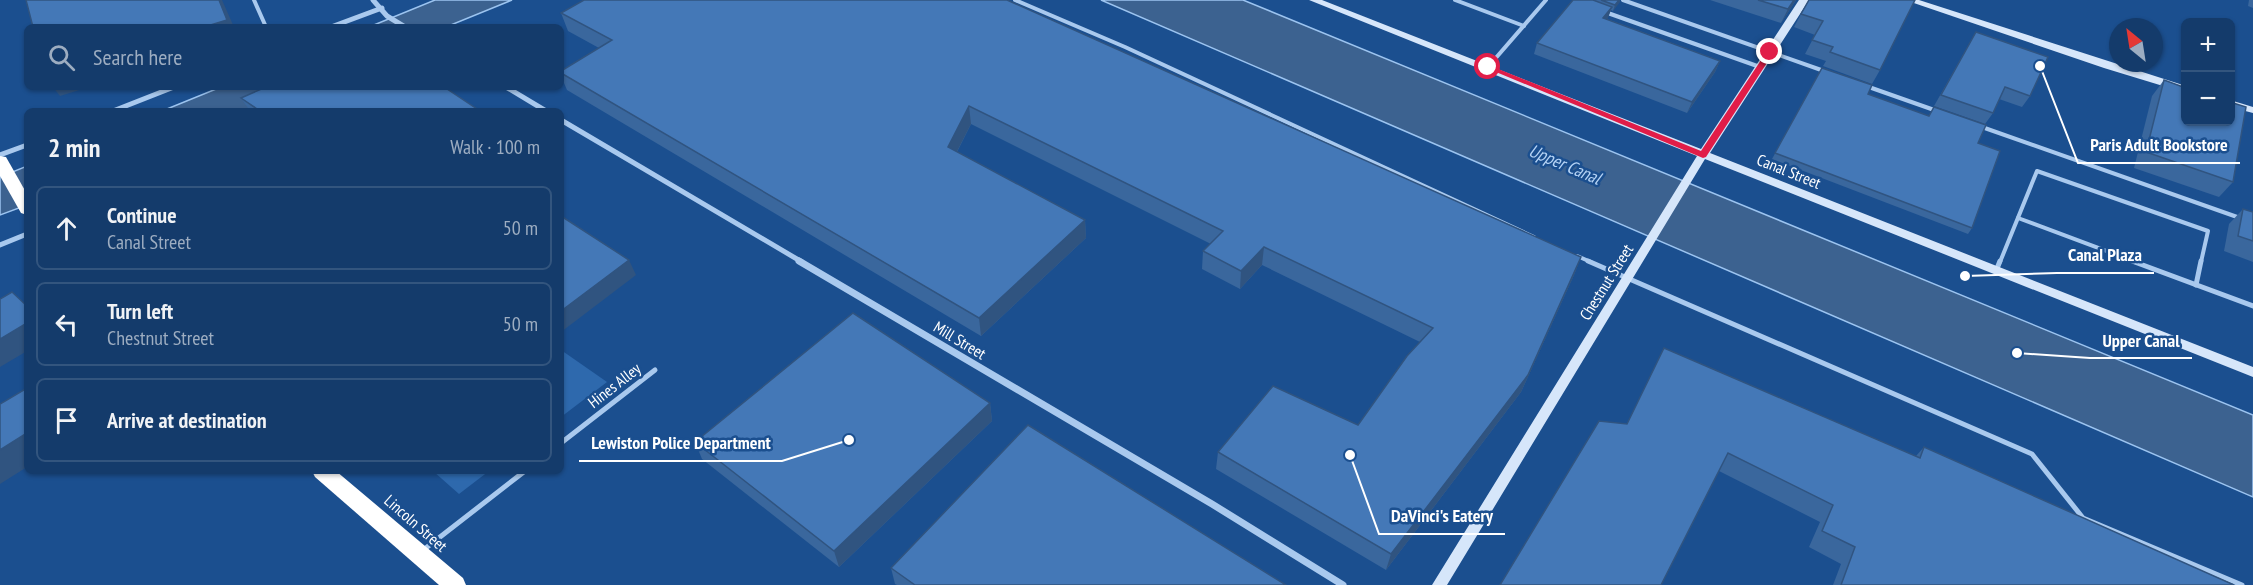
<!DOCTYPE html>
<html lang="en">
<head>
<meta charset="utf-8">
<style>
	:root { --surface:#143b6b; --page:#214673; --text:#f1f3f6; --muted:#9dadc1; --line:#33557e }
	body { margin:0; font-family:"PT Sans Narrow",sans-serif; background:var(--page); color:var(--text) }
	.controls { position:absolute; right:18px; top:18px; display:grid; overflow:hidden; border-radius:9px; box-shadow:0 2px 4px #0004 }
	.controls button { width:54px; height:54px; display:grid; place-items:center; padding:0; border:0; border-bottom:2px solid var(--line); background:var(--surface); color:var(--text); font:30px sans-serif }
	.compass { position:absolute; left:2109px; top:18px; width:54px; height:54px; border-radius:50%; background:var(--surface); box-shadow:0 2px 4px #0004; rotate:330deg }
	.stop { position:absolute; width:18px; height:18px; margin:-14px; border:4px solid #e11d48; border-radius:50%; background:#fff }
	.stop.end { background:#e11d48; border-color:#fff; box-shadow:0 2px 6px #0008 }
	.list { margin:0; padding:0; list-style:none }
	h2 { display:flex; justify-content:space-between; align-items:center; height:78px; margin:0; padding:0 24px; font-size:26px }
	h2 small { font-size:20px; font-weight:400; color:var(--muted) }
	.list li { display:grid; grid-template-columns:39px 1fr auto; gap:18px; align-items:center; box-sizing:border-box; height:84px; margin:0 12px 12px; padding:0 12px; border:2px solid var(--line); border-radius:9px }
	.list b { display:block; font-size:22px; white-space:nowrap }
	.list p { margin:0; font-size:20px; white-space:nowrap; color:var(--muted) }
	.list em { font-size:20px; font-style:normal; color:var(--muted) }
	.icon { flex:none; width:33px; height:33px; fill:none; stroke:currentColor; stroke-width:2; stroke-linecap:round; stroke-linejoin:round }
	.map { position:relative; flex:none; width:2253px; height:585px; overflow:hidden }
	.search { position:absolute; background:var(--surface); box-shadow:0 2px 4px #0004; left:24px; top:24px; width:540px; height:66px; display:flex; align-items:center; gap:15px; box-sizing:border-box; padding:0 21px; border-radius:9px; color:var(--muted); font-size:22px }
	.panel { position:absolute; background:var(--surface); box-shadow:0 2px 4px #0004; left:24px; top:108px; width:540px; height:366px; border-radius:9px }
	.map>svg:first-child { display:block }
	.green { fill:#2e69ad }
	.water { fill:#3c6290; stroke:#9cc4f0; stroke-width:1.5 }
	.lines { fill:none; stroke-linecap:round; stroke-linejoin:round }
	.lane-far1 { stroke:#a9c9ee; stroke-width:4 }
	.lane { stroke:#a9c9ee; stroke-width:5 }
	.street-far1 { stroke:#a9c9ee; stroke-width:5 }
	.street { stroke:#a9c9ee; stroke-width:7 }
	.secondary { fill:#d6e6fa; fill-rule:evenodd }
	.highway { fill:#fff; fill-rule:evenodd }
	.wall { fill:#3a679d }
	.shaded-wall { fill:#305480 }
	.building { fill:#4478b7; stroke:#305480; stroke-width:1.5 }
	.route { fill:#e11d48 }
	.labels { text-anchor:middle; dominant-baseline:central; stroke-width:5; stroke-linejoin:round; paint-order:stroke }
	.street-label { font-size:16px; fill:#fff; stroke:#1b4f8f }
	.water-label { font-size:18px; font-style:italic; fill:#b5d3f5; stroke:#1b4f8f }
	.leader { fill:none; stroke:#fff; stroke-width:2 }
	.callout-dot { fill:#fff; stroke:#1b4f8f; stroke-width:2 }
	.callout-label { font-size:18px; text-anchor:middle; font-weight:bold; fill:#fff; stroke:#1b4f8f; stroke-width:5; stroke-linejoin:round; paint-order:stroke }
</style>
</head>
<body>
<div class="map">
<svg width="2253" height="585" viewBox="0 0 2253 585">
	<rect width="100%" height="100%" fill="#1b4f8f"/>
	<g class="green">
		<path d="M561 350 607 382 561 417Z"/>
		<path d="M433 471H489L459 494Z"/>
	</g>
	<g class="water">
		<path d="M435 0H512L446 27H369Z"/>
		<path d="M1101 0H1243L2253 415V497Z"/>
		<path d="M221 87H307L251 111H162Z"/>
		<path d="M27 166V205L0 215V177Z"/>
	</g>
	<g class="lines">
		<g class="lane-far1">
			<path d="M254 0 266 27"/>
			<path d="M1015 0 1125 47 1534 237"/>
			<path d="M1455 0 1524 26"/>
			<path d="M1623 0 1824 71"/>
			<path d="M1605 12 1760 67"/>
			<path d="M1488 67 1546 0"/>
			<path d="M1866 86 1937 111"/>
			<path d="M1979 126 2240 218"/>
			<path d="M2018 218 2136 262"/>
			<path d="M1577 256 1591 262"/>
			<path d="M2000 262 2037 171 2208 231 2201 262"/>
		</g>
		<g class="lane">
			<path d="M1588 261 2032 454 2083 518 2242 585"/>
			<path d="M2132 261 2253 306"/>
			<path d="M1996 271 2000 261"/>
			<path d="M2196 285 2201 261"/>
			<path d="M561 443 655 370"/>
			<path d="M422 551 525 471"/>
		</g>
		<g class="street-far1">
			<path d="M373 0 387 16 405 27"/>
			<path d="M331 27 382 8"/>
			<path d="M506 87 546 111"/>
			<path d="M113 111 174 87"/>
			<path d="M561 120 802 262"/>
			<path d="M0 155 27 145"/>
			<path d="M0 245 27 234"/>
		</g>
		<path class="street" d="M799 261 1212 504 1343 585"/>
		<g class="secondary">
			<path d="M1309 0H1322L1701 149 1799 0H1809L1710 153 2253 367V377L1705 159 1447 585H1432L1697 156Z"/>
			<path d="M1905 0H1919L2186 86V93L2104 68Z"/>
			<path d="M2230 100 2253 107V113L2230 107Z"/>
		</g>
		<g class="highway">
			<path d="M0 156 6 157 27 194V215L21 213 0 176Z"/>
			<path d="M312 471H336L463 578 466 585H439L315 477Z"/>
		</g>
	</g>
	<g class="wall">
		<path d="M584 0 1581 257 1574 275 1521 392 1386 570 1216 469 1218 452 1358 425 1420 342 1262 265 1240 289 1202 269 1203 251 1211 244 971 124 957 152 1085 220 1086 238 981 336 567 90 561 76V71L599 48 568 31 561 13Z"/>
		<path d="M1573 0H1620L1613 11 1611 10 1607 19 1720 61 1715 72 1687 113 1534 54 1537 43Z"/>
		<path d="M1710 0H1796L1781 23Z"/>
		<path d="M1809 0 1880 70 1872 84 1823 66 1826 61 1805 54 1815 35 1794 27 1801 14Z"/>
		<path d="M2249 0H2253V8L2248 6Z"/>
		<path d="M1976 32 2030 96 2022 107 1999 99 1993 113 1985 124 1934 106Z"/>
		<path d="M1822 68 1868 94 1978 143 1972 228 1968 234 1772 159Z"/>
		<path d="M2164 80 2233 182 2219 197 2134 168 2152 96Z"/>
		<path d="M241 98 480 111H250Z"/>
		<path d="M2243 209 2253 212V262L2224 251 2229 224Z"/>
		<path d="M990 403 992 421 839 567 702 459 695 442Z"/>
		<path d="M1599 421 1916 456 1924 447 2234 585H1833L1841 564 1809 547 1820 522 1719 471Z"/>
		<path d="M891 568 1286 585H897L895 584Z"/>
	</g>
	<g class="shaded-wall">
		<path d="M219 0H222L234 27H204Z"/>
		<path d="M1619 0H1620V2L1613 11 1615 5Z"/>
		<path d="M1794 0H1796L1781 23 1788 9Z"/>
		<path d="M1612 7 1608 18 1600 29 1603 18Z"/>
		<path d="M1720 61 1715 72 1687 113 1692 102Z"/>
		<path d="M53 87H89L60 96Z"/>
		<path d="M969 106 971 124 950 165 948 147Z"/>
		<path d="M1085 220 1086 238 981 336 979 318Z"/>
		<path d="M1264 247 1262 265 1240 289 1241 271Z"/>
		<path d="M1581 257 1574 275 1521 392 1386 570 1391 554Z"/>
		<path d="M629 260 636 275 561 332V311Z"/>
		<path d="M27 323V351L0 367V339Z"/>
		<path d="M990 403 992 421 839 567 834 551Z"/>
		<path d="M27 433V467L0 484V450Z"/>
	</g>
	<g class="building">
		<path d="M26 0H219L227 20 204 27H33Z"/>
		<path d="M584 0H1007L1581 257 1528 375 1391 554 1218 452 1273 386 1358 425 1407 356 1433 328 1264 247 1241 271 1203 251 1223 231 969 106 948 147 1085 220 979 318 561 73V71L612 40 561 13Z"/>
		<path d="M1573 0H1593L1612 7 1603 18 1720 61 1692 102 1537 43Z"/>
		<path d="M1601 0H1619L1615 5Z"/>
		<path d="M1758 0H1794L1788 9Z"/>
		<path d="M1809 0H1915L1880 70 1830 52 1833 47 1812 40 1823 21 1801 14Z"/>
		<path d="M1976 32 2048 57 2030 96 2005 87 1993 113 1941 95Z"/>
		<path d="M1822 68 1872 85 1868 94 1929 116 1934 107 1986 125 1978 143 2000 151 1972 228 1775 153Z"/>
		<path d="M2164 80 2186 88V122H2230V102L2246 107 2233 182 2146 152Z"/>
		<path d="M266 87H444L480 111H260L241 98Z"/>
		<path d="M2243 209 2253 212V241L2238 236Z"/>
		<path d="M561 216 629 260 561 311Z"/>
		<path d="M12 292 27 306V323L0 339V299Z"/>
		<path d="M853 313 990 403 834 551 695 442Z"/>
		<path d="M1664 348 1920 458 1924 447 2234 585H1841L1855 547 1822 531 1833 505 1728 453 1661 585H1500L1599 421 1627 424Z"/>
		<path d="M27 388V433L0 450V404Z"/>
		<path d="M1028 425 1286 585H915L891 568Z"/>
	</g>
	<path class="route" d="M1767 51 1774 52 1706 157 1703 158 1484 67 1491 66 1701 151Z"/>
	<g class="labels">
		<g class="street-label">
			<text transform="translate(1789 171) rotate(22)">Canal Street</text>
			<text transform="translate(1606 282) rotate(-58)">Chestnut Street</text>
			<text transform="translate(960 340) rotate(31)">Mill Street</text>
			<text transform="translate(614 385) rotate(-38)">Hines Alley</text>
			<text transform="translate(416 523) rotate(41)">Lincoln Street</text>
		</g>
		<g class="water-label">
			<text transform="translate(1565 164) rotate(23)">Upper Canal</text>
		</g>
	</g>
	<path class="leader" d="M2040 66L2078 163H2240M1965 276L2057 273H2154M2017 353L2090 358H2192M849 440L782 461H579M1350 455L1379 534H1505"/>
	<g class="callout-dot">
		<circle cx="2040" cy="66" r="6"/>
		<circle cx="1965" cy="276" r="6"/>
		<circle cx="2017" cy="353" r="6"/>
		<circle cx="849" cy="440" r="6"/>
		<circle cx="1350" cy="455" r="6"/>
	</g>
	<g class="callout-label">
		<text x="2159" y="151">Paris Adult Bookstore</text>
		<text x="2105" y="261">Canal Plaza</text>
		<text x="2141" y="347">Upper Canal</text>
		<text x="681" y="449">Lewiston Police Department</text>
		<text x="1442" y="522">DaVinci's Eatery</text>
	</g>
</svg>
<div class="controls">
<button>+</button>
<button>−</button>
</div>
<svg class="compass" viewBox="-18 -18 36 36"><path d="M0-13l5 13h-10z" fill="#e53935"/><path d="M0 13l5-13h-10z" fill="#9dadc1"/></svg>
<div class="stop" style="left:1488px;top:67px"></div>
<div class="stop end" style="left:1770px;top:52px"></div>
<div class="search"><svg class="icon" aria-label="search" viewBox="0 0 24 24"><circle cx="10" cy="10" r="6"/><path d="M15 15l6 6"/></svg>Search here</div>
<section class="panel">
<h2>2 min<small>Walk · 100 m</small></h2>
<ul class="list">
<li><svg class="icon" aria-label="ahead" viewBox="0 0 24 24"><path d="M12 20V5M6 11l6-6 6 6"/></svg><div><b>Continue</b><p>Canal Street</p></div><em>50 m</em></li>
<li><svg class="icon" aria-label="left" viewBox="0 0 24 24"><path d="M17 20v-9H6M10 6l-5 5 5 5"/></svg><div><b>Turn left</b><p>Chestnut Street</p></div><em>50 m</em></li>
<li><svg class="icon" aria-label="arrive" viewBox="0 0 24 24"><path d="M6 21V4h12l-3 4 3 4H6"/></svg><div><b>Arrive at destination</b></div></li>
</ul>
</section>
</div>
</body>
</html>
